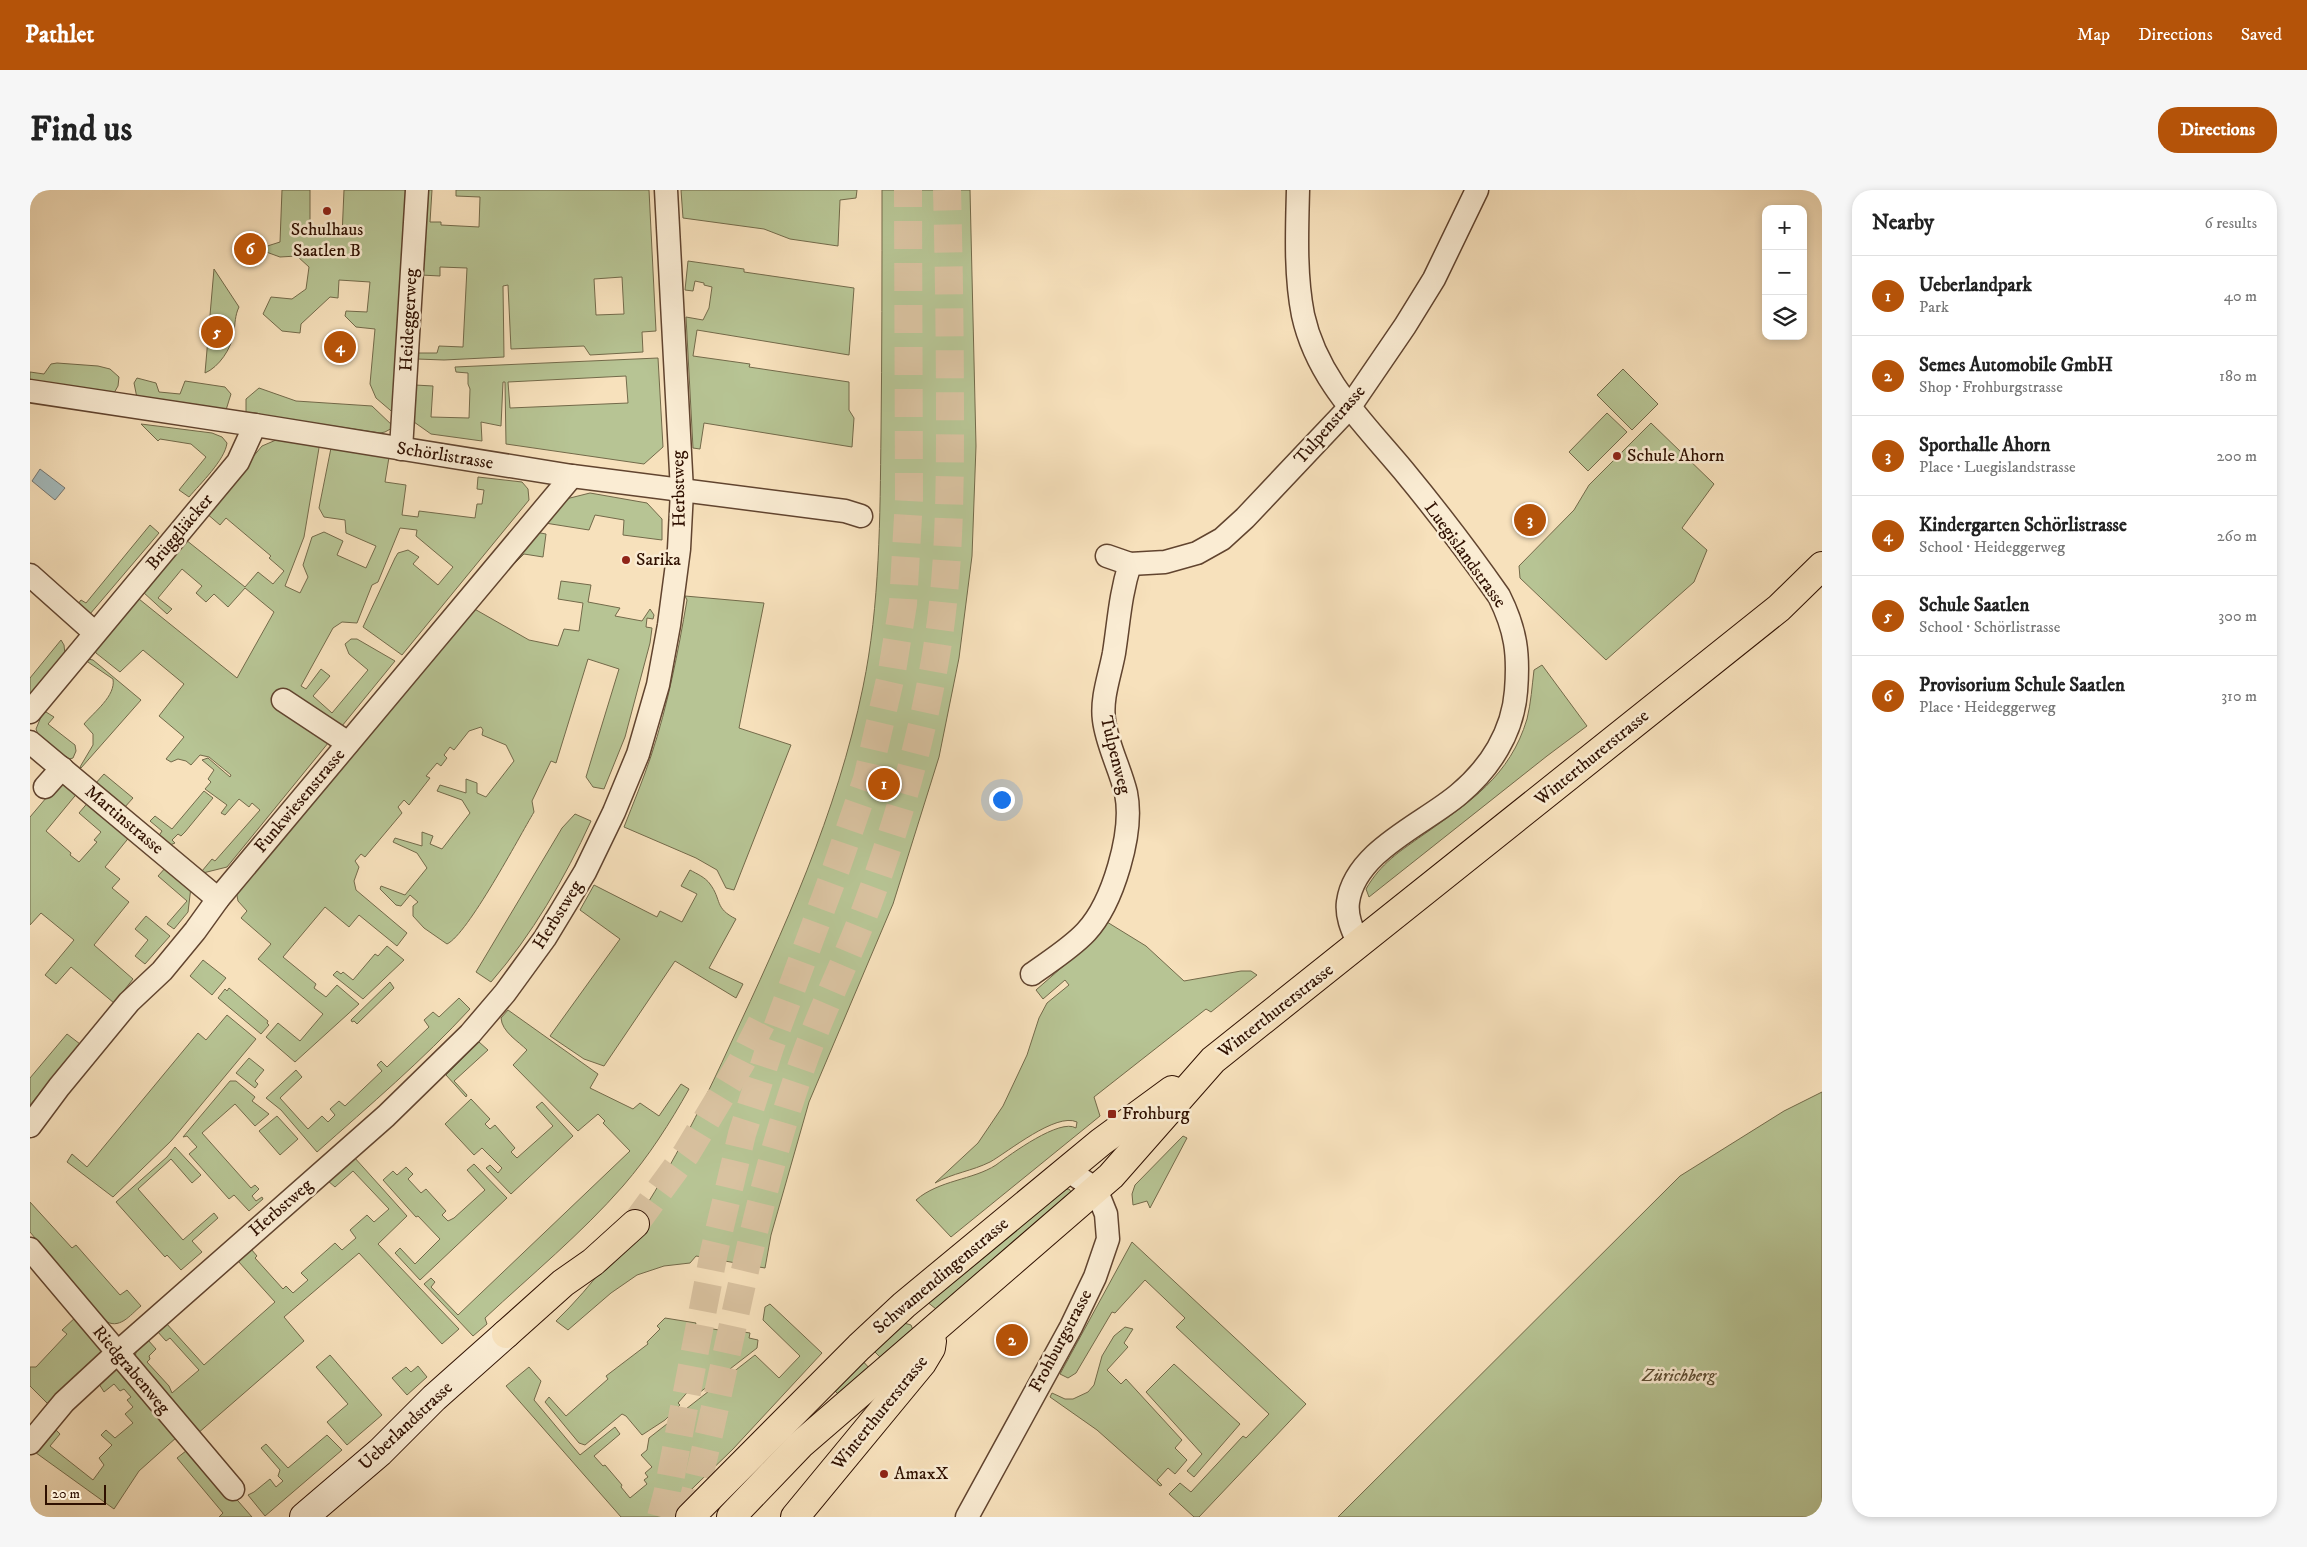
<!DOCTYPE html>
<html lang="en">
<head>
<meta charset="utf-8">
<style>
	:root { --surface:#fff; --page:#f6f6f6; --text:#222; --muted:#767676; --line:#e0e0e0; --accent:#b45309 }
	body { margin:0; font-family:"IM FELL DW Pica",serif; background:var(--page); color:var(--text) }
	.controls { position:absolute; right:15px; top:15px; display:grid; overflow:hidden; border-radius:10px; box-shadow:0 2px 8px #0003 }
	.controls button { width:45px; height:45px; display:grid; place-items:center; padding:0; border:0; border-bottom:1px solid var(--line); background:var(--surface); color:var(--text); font:25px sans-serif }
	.scale { position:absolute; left:15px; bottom:12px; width:61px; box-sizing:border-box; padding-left:5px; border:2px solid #2f1000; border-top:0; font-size:14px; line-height:18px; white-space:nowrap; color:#2f1000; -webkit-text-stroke:4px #faecd3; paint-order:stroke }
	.you { position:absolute; left:971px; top:609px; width:18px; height:18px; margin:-12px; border:4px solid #fff; border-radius:50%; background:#1a73e8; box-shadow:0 0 0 8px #1a73e833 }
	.badge { display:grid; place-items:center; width:32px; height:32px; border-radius:50%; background:var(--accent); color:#fff; font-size:16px; font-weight:700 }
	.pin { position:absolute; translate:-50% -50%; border:2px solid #fff; box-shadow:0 1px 5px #0006 }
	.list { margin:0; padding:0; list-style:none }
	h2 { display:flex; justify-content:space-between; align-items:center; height:65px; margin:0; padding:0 20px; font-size:21px }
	h2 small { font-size:16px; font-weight:400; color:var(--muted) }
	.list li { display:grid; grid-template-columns:32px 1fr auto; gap:15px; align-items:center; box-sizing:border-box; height:80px; padding:0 20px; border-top:1px solid var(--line) }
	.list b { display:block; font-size:19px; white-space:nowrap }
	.list p { margin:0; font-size:16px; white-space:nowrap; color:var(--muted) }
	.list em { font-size:16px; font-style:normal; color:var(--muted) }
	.icon { flex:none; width:28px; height:28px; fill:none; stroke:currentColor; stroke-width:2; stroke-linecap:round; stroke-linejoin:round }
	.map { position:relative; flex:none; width:1792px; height:1327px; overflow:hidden; border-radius:20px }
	header { display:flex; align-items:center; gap:30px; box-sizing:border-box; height:70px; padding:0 25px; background:var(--accent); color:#fff }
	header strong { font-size:24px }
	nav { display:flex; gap:28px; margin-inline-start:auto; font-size:18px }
	.intro { display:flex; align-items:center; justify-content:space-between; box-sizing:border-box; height:120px; padding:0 30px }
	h1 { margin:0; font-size:35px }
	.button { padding:12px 22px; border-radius:20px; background:var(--accent); color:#fff; font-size:18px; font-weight:700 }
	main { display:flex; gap:30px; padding:0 30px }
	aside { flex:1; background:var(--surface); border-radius:20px; box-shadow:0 2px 8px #0003 }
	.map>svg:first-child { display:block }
	.green { fill:#b7c494; stroke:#736a4a; fill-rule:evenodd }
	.water { fill:#a3babc; stroke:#757671 }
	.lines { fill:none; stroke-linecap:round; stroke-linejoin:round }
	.highway-tunnel { stroke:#d9c2a0; stroke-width:28; stroke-dasharray:28 14; stroke-linecap:butt }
	.street-casing { stroke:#61442f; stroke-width:25 }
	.secondary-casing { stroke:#2f1000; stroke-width:30 }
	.primary-casing { stroke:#2f1000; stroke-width:30 }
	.highway-casing { stroke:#2f1000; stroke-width:30 }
	.street { stroke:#faecd3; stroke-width:22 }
	.secondary { stroke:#faecd3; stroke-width:28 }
	.primary { stroke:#f7e1bc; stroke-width:28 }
	.highway { stroke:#f7e1bc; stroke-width:28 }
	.poi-dot { fill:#8f2418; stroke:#faecd3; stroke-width:2 }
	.labels { text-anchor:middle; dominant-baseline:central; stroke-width:5; stroke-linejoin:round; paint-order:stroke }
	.poi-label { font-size:18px; fill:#2f1000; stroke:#faecd3; text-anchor:start }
	.street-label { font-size:18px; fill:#2f1000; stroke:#faecd3 }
	.park-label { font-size:18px; font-style:italic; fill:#5f4f34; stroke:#faecd3 }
</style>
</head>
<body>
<header>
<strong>Pathlet</strong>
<nav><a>Map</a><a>Directions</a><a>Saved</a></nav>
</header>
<div class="intro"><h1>Find us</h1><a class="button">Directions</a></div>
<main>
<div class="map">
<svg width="1792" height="1327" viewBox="0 0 1792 1327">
	<rect width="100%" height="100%" fill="#f7e1bc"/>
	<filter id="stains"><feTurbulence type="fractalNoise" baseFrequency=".004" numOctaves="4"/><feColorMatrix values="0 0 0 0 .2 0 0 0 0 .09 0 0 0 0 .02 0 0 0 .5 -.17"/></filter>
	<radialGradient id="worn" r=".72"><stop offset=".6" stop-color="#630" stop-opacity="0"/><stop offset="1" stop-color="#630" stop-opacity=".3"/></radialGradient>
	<g class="green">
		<path d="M252 0H280V44L312 46 314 0H378L367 226 346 208 340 194 345 139 326 137 315 126 316 121 337 122 340 92 309 90 308 108 300 107 271 134 270 143 252 141 233 124 241 107 262 109 276 99 279 77 267 66 250 67 228 59 250 52Z"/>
		<path d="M397 0H402L400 32H411V35L449 37 450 7 426 6V0H619L626 141 612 142 613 162 560 165 554 156 481 159 478 95 473 96 474 167 414 170 387 169V163H407L409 156 433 157 437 78 410 77V86L391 85 395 60ZM592 87 594 124 566 125 564 89Z"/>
		<path d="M651 0H827L826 8 810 10 808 56 760 49 734 39 653 28Z"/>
		<path d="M852 0H940L946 256 942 366 929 468 909 567 863 714 779 912 741 1045 735 1078 666 1066 660 1073 634 1076 607 1085 581 1103 538 1140 526 1131C601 1059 657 949 700 855 754 739 807 624 833 497 850 415 850 327 851 243 852 162 852 81 852 0Z"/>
		<path d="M658 71 714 79V82L824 98 819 165 667 140 663 166 720 174 719 177 819 192V220L824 228 822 257 674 233 670 259 663 258 656 127 673 130 679 118 682 97 674 95V93L665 91 663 101 655 100Z"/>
		<path d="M184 79 209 117C205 125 205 134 204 143 201 159 189 177 175 183Z"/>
		<path d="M628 168 633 257 614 274 476 254 475 192H473L471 236 451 232 452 251 401 244 384 232 385 195 403 196 401 227 439 228 440 199 438 194V183L426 182 425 177ZM596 186 598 213 480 218 478 192Z"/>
		<path d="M27 173 68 176 80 179 89 187 88 196 84 203 0 191V182L14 184 21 174Z"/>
		<path d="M1593 179 1628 214 1602 240 1567 205Z"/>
		<path d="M107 188 126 193 129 202 150 204 155 191 195 197 201 204 196 220 107 208 104 193Z"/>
		<path d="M229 198 266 211 342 216 364 237 355 242 350 243 216 223V209Z"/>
		<path d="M1577 223 1597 242 1558 281 1539 262Z"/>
		<path d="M1621 233 1684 294 1652 338 1677 360 1664 392 1576 470 1490 388 1489 376 1544 320 1559 295Z"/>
		<path d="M111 234 182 243 192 247 197 253C195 270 170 294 159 307L149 300 176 267 161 254 130 249 128 251Z"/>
		<path d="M253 247 290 252 274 347 255 396 270 403 278 387 273 375 282 347 294 342 313 351 307 365 336 378 346 356 316 343 315 330 294 327 289 318 302 253 360 261 355 292 376 295 372 325 388 327 389 321 445 328 447 314H452L454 300 447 299 448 287 492 292 498 299 499 310 372 465 333 437 365 368 368 363 378 360 389 367 383 374 408 395 423 377 386 346 387 340 370 338 348 392 342 395 327 433 312 432 303 438 271 496 276 499 291 479 300 486 283 506 302 523 338 480 319 464 315 454 321 449H327L365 471 197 677 173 683 172 681 182 669 185 671 230 620 222 613 219 617 209 609 195 625 191 623 197 615 175 599 181 592 178 589 184 580 172 570 178 568 200 587 201 585 179 567 170 565 161 575 156 571 148 569 141 572 136 569 154 547 129 526 154 494 113 460 90 482 66 463 64 458 106 410 109 409 207 488 244 422 215 398 198 417 184 404 176 412 166 403 172 396 152 379 128 408 142 419 137 424 113 402 156 350 215 397 228 382 243 394 254 381 239 368 241 366 196 328 190 335 176 323 232 256Z"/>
		<path d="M560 303 617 313 632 329V350L593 345 594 330 565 325 559 340 515 333 536 309Z"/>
		<path d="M120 335 129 343 60 424 45 418 51 410 56 413Z"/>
		<path d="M505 342 516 344 513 367 494 364 481 377 479 375Z"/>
		<path d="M531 391 561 395 558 412 590 418 585 426 612 431 620 419 624 425 623 429 617 428 616 437 622 438 620 453 595 547 574 599 563 597 556 587 589 479 558 469 526 573 521 571 502 611 504 622C489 647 438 744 417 754L394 738 383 726V716L388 712 380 705 371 716 366 715 350 699 351 696 375 705 397 678 387 663 363 652 365 648 392 656V642L403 646 400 654 412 659 440 623 432 610 407 601 410 595 436 603V589L447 593V603L456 607 484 571 476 555 452 545 453 540 451 537 439 541 424 560 420 557 414 565 417 568 411 576 407 573 396 586 400 588 379 615 374 610 368 617 372 623 335 667 331 664 325 671 329 677 324 691 326 700 377 743 367 756 329 725 319 737 295 717 253 767 286 794 284 798 296 807 307 795 329 814 265 872 236 847 248 833 270 851 293 824 228 769 241 754 211 728 217 721 208 711 206 700 441 417 499 450 528 456 534 439 549 441 553 413 528 409Z"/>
		<path d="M655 406 734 413 709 538 761 555 704 700 696 698 687 680 666 668 594 637C603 614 613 590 621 566 638 515 648 462 657 410Z"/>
		<path d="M31 450 34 455 35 464 0 506V488Z"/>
		<path d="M58 469 63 470 111 510 51 578 50 577 63 555V544L54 534C64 522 86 506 83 489L55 470Z"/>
		<path d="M1512 475 1557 536 1517 566 1339 707 1336 699C1351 673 1369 662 1393 645 1440 612 1480 586 1497 529 1501 513 1502 496 1504 480Z"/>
		<path d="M13 522H16L24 527 18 534 45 555 46 561 43 568 36 570 9 547 6 539Z"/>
		<path d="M74 584 103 608 94 618 65 594Z"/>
		<path d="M33 588 49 601 16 641 41 663 40 665 49 672 67 652 64 650 71 642 49 623 60 610 101 645 75 677 90 689 82 698 99 712 64 755 103 789 84 813 41 777 26 794 15 785 44 750 11 723 0 735V627Z"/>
		<path d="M174 601 183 608 155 642 151 646 148 644 142 650 145 653 140 655 128 647 132 641 120 631 125 626 142 639Z"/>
		<path d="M545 624 561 631C535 688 502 745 461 792L446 782 532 638Z"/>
		<path d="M137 676 161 697 158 722 144 739 137 734 157 711 128 686Z"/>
		<path d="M660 680C667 684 675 687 680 694 692 710 684 718 706 729L679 778 713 794 706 808 645 771 574 876 554 869 520 846 590 749 550 720 564 695 627 727 630 721 652 732 667 704 651 696Z"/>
		<path d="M116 726 140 746 115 774 105 766 118 750 105 739Z"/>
		<path d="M1077 732 1116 756 1154 791 1211 781H1221L1227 785 1181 822 1176 819 1064 907 1070 926 921 1047 886 1010C909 990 943 990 966 975 981 964 1030 928 1046 938L1047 932C1026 922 978 962 960 972 942 981 923 983 905 993L948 953 973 916 997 865 1009 828 1017 813 1039 795 1035 790 1013 809 1006 800 1062 751Z"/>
		<path d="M357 756 374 770 333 809 303 785 307 781 311 784 313 782 323 790 345 764 348 766Z"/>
		<path d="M173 770 196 788 182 805 160 786Z"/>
		<path d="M360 792 364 798 327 834 324 831 322 832 321 830Z"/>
		<path d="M199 798 238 831 237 833 239 835 231 844 188 808 195 799 197 801Z"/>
		<path d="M429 808 440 819C393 870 340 915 287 962L251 920 236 908 266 880 272 887 250 908 278 939 292 926 298 932 305 925 300 919 309 911 315 916 352 881 347 875 351 871 357 877 399 837 394 830 403 822 409 827Z"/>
		<path d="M478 820 568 884 560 898 603 919 610 913 629 926 651 894 659 899C640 933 619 966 593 996 551 1044 501 1085 455 1128L457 1134 443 1146 394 1094 401 1088 405 1092 401 1097 428 1125 600 961 573 933 575 931 568 924 548 941 483 875 497 860C488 851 472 842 471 828Z"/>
		<path d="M197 825 226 849 141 951 83 1007 37 972 42 964 57 977 168 843 176 850Z"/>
		<path d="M37 844 50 854 0 915V888Z"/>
		<path d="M449 852 458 860 424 891 437 905 436 907 416 885Z"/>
		<path d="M219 868 234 880 225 891 228 894 225 898 206 883Z"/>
		<path d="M200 891H206L225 907 222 911 239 924 225 936 205 914 172 943 221 998 225 995 229 999 222 1006 226 1011 232 1007 233 1009 219 1021 204 1005 199 1009 159 964 167 957 157 946 153 947Z"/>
		<path d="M1792 902V1327H1308L1650 986 1754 921Z"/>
		<path d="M441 909 460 929 455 934 460 939 465 935 485 958 481 962 487 968 523 936 506 917 512 912 543 946 481 1004 456 978 460 975 468 983 472 978 452 958 444 965 415 934Z"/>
		<path d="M247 926 268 949 250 965 229 941Z"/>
		<path d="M1153 946 1157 948 1120 1018 1117 1011 1103 1015 1102 1004 1105 995Z"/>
		<path d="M145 957 171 985 162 993 141 969 108 999 153 1050 184 1023 188 1028 162 1051 172 1062 151 1080 137 1065 135 1067 86 1012 137 967Z"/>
		<path d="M324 967 377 1026 348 1054 429 1139 412 1154 329 1063 254 1127 274 1151 167 1244 105 1168 106 1162 118 1150 126 1159 119 1166 120 1169 117 1172 139 1196 142 1203 169 1180 140 1148 136 1151 127 1141 136 1133 174 1175 245 1112 208 1071 221 1059 227 1066 225 1068 253 1099 256 1096 263 1103 278 1090 271 1083 305 1053 312 1060 326 1048 320 1040 337 1025 344 1032 359 1019 323 981 305 997 298 991Z"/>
		<path d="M444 974 477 1008 390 1090 365 1063 370 1058 385 1074 410 1049 388 1026 386 1027 353 990 363 981 367 985 376 977 383 984 378 989 391 1003 396 999 416 1021 412 1025 418 1031 424 1028 455 1000 437 980Z"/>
		<path d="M1039 999 1042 1003 906 1119 896 1111 1030 1000Z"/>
		<path d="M0 1012 42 1058 46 1055 90 1105 97 1100 111 1116C100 1125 89 1141 74 1130L0 1042Z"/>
		<path d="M1102 1052 1276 1214 1169 1327H1164L1139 1304 1150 1293 1161 1302 1213 1246 1216 1248 1239 1224 1146 1137 1155 1128 1115 1090 1085 1123 1082 1122 1046 1183 1038 1188 1030 1184Z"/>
		<path d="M740 1114 792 1163 703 1259 633 1327H591L476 1196 499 1177 511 1191 504 1210 550 1265 585 1237 590 1244 564 1266 573 1276 575 1275 592 1295 591 1297 600 1308 617 1294 614 1290 618 1287 615 1283 622 1277 611 1265 617 1260 619 1248 725 1165 749 1188 770 1166 733 1130 735 1117Z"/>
		<path d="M48 1125 72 1159 71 1165 20 1216 0 1196V1177H6L37 1144 32 1140Z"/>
		<path d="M635 1128 666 1133 665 1136 701 1142 702 1140 720 1143 719 1148 728 1150 727 1158 669 1203 661 1198 648 1213 650 1215 635 1230 612 1245 596 1226 592 1224 555 1255 549 1253 515 1212 519 1207 536 1226 578 1189 576 1186 618 1154 617 1152 630 1139 627 1136Z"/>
		<path d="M874 1133 881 1135 883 1140 853 1170 839 1156Z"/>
		<path d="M1095 1137 1103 1139 1094 1153 1098 1157 1077 1180 1091 1194 1096 1189 1152 1250 1145 1258 1157 1270 1145 1284 1138 1278 1127 1290 1132 1295 1130 1296 1067 1240 1020 1207 1022 1203 1035 1209H1043L1058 1202 1064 1195 1072 1166 1084 1146Z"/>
		<path d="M300 1165 352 1225 317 1255 297 1232 318 1214 286 1177Z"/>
		<path d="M829 1167 841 1180 810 1206 800 1196Z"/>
		<path d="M1144 1174 1210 1234 1164 1287 1157 1281 1172 1264 1116 1202Z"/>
		<path d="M388 1176 397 1187 377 1205 362 1188 376 1177 381 1182Z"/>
		<path d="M85 1179H92L147 1247 109 1281 84 1319 2 1260 22 1236 30 1244 20 1256 63 1290 74 1275 69 1268 82 1255 71 1245 76 1240 85 1248 103 1233 95 1224 103 1217 97 1210 101 1207 94 1199 90 1201 84 1194 74 1202 69 1194Z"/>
		<path d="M297 1245 312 1260 235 1326 218 1305 224 1302 240 1289 246 1297 253 1291 248 1286 250 1280 231 1258 236 1254 258 1278Z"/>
		<path d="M161 1257 222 1327H189L193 1323 147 1268Z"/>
	</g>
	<path class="water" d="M10 279 35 298 25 310 2 291Z"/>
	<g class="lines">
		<g class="highway-tunnel">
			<path d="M605 1034 656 964 712 871 737 822"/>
			<path d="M631 1327 638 1301 684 1062 712 944 740 857 806 679 837 589 862 481 873 414 879 309 878 0"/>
			<path d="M659 1327C698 1177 720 1022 772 875 791 821 817 770 837 716 869 630 894 543 908 452 919 380 920 306 920 233 920 155 919 78 917 0"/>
		</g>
		<g class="street-casing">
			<g id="street">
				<path d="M1268 0C1267 40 1265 85 1273 125 1287 189 1333 232 1373 280 1406 320 1439 363 1469 406 1486 440 1489 464 1486 501 1483 542 1460 578 1429 604 1394 634 1325 661 1318 712 1316 727 1323 741 1329 755"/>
				<path d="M0 201 225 235 542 286 815 321 831 326"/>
				<path d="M371 259 387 0"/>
				<path d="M1077 366 1100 374 1135 372 1167 363 1192 349 1215 328 1319 218 1375 136 1404 89 1447 0"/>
				<path d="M0 385 65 443"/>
				<path d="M253 510 318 553"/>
				<path d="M0 522 208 272 225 235"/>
				<path d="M0 552 188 709"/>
				<path d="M15 597 32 578"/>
				<path d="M1002 784C1020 771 1041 758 1056 742 1083 713 1104 642 1096 603 1090 578 1077 555 1074 530 1071 508 1080 485 1084 463 1089 431 1090 405 1100 374"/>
				<path d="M0 936 29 897 99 812 132 781 165 741 188 709 542 286"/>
				<path d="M0 1059 203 1299"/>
				<path d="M0 1253 34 1212 87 1163 356 926 440 844 475 803 515 748 555 682 584 622 608 564 628 495 639 435 649 359 652 301 636 0"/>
				<path d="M937 1327 1041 1137 1065 1087 1078 1049 1076 1024 1066 999 1037 980"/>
			</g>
		</g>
		<g class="secondary-casing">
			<path id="secondary" d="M274 1327 350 1262 404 1208 476 1144"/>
		</g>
		<g class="primary-casing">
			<g id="primary">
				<path d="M660 1327 829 1157 874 1115 1071 952 1142 900"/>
				<path d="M701 1327 770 1255 1081 986 1183 870 1749 418 1792 376"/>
				<path d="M765 1327 892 1173 901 1158 902 1151"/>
			</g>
		</g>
		<g class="highway-casing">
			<path id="highway" d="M476 1144 533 1093 563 1072 605 1034"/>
		</g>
		<use href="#street" class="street"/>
		<use href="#secondary" class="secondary"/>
		<use href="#primary" class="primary"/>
		<use href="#highway" class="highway"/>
	</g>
	<g class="poi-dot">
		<circle cx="297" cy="21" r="5"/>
		<circle cx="1587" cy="266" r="5"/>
		<circle cx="596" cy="370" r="5"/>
		<rect x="1077" y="919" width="10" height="10" rx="2.5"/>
		<circle cx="854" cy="1284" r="5"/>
	</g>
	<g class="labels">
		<g class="poi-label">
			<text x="297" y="40" text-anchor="middle">Schulhaus<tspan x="297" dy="21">Saatlen B</tspan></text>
			<text x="1597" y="266">Schule Ahorn</text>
			<text x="606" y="370">Sarika</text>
			<text x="1092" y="924">Frohburg</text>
			<text x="864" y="1284">AmaxX</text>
		</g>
		<g class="street-label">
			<text transform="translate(379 130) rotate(-87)">Heideggerweg</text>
			<text transform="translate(1300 235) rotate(-49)">Tulpenstrasse</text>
			<text transform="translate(415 266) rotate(9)">Schörlistrasse</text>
			<text transform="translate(649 299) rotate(-91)">Herbstweg</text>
			<text transform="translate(150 342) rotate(-50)">Brüggliäcker</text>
			<text transform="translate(1435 365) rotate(54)">Luegislandstrasse</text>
			<text transform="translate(1085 565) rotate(76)">Tulpenweg</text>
			<text transform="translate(1562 568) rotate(-39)">Winterthurerstrasse</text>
			<text transform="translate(270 611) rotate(-50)">Funkwiesenstrasse</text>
			<text transform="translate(94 630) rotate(40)">Martinstrasse</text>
			<text transform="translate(528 725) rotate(-58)">Herbstweg</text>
			<text transform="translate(1246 821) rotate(-38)">Winterthurerstrasse</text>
			<text transform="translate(251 1018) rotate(-41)">Herbstweg</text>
			<text transform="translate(911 1086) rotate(-40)">Schwamendingenstrasse</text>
			<text transform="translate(1031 1151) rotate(-62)">Frohburgstrasse</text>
			<text transform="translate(101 1180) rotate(50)">Riedgrabenweg</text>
			<text transform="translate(850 1223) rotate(-51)">Winterthurerstrasse</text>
			<text transform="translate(376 1236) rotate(-43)">Ueberlandstrasse</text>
		</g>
		<g class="park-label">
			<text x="1649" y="1186">Zürichberg</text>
		</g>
	</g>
	<rect width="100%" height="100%" filter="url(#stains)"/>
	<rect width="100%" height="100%" fill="url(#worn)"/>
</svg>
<div class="controls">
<button>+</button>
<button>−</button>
<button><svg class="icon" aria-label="layers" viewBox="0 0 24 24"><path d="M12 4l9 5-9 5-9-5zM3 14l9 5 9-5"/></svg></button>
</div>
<div class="scale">20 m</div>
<div class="you"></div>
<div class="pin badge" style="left:854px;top:594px">1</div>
<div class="pin badge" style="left:982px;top:1150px">2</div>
<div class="pin badge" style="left:1500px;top:330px">3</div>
<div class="pin badge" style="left:310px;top:157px">4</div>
<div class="pin badge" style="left:187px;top:142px">5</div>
<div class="pin badge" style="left:220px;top:59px">6</div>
</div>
<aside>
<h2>Nearby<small>6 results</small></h2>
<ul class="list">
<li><span class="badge">1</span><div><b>Ueberlandpark</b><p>Park</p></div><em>40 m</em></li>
<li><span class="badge">2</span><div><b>Semes Automobile GmbH</b><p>Shop · Frohburgstrasse</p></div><em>180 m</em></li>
<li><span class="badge">3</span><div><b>Sporthalle Ahorn</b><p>Place · Luegislandstrasse</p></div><em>200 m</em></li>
<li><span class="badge">4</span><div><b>Kindergarten Schörlistrasse</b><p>School · Heideggerweg</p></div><em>260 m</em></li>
<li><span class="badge">5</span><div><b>Schule Saatlen</b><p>School · Schörlistrasse</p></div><em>300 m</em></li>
<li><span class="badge">6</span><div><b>Provisorium Schule Saatlen</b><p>Place · Heideggerweg</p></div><em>310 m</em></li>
</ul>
</aside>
</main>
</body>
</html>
